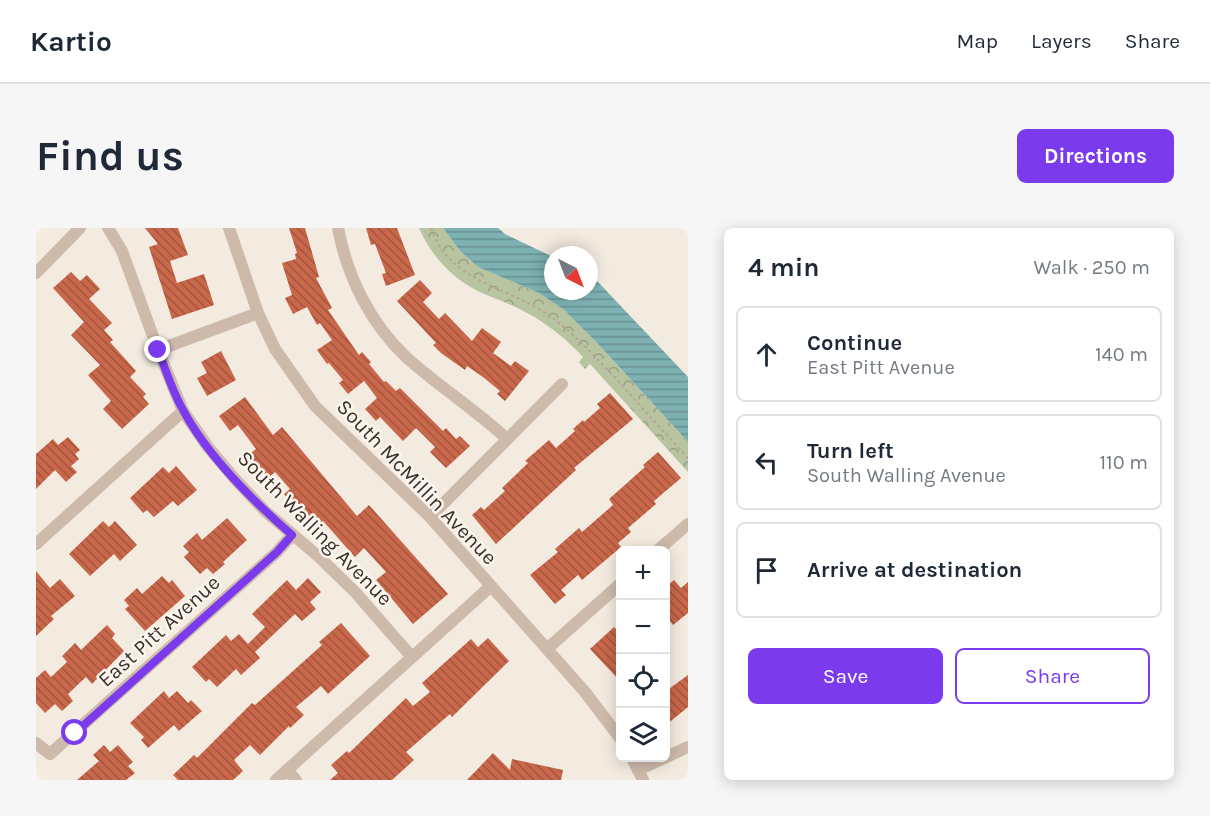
<!DOCTYPE html>
<html lang="en">
<head>
<meta charset="utf-8">
<style>
	:root { --surface:#fff; --page:#f6f6f7; --text:#1f2937; --muted:#747a83; --line:#e0e1e3; --accent:#7c3aed }
	body { margin:0; font-family:Karla,sans-serif; background:var(--page); color:var(--text) }
	.controls { position:absolute; right:18px; bottom:18px; display:grid; overflow:hidden; border-radius:9px; box-shadow:0 3px 15px #0003 }
	.controls button { width:54px; height:54px; display:grid; place-items:center; padding:0; border:0; border-bottom:2px solid var(--line); background:var(--surface); color:var(--text); font:30px sans-serif }
	.compass { position:absolute; left:508px; top:18px; width:54px; height:54px; border-radius:50%; background:var(--surface); box-shadow:0 3px 15px #0003; rotate:138deg }
	.stop { position:absolute; width:18px; height:18px; margin:-14px; border:4px solid #7c3aed; border-radius:50%; background:#fff }
	.stop.end { background:#7c3aed; border-color:#fff; box-shadow:0 2px 6px #0008 }
	.list { margin:0; padding:0; list-style:none }
	h2 { display:flex; justify-content:space-between; align-items:center; height:78px; margin:0; padding:0 24px; font-size:26px }
	h2 small { font-size:20px; font-weight:400; color:var(--muted) }
	.list li { display:grid; grid-template-columns:39px 1fr auto; gap:18px; align-items:center; box-sizing:border-box; height:96px; margin:0 12px 12px; padding:0 12px; border:2px solid var(--line); border-radius:9px }
	.list b { display:block; font-size:22px; white-space:nowrap }
	.list p { margin:0; font-size:20px; white-space:nowrap; color:var(--muted) }
	.list em { font-size:20px; font-style:normal; color:var(--muted) }
	.actions { display:flex; gap:12px; padding:18px 24px }
	.actions a { flex:1; padding:14px 0; border:2px solid var(--accent); border-radius:9px; text-align:center; font-size:21px; color:var(--accent) }
	.actions .main { background:var(--accent); color:#fff }
	.icon { flex:none; width:33px; height:33px; fill:none; stroke:currentColor; stroke-width:2; stroke-linecap:round; stroke-linejoin:round }
	.map { position:relative; flex:none; width:652px; height:552px; overflow:hidden; border-radius:9px }
	header { display:flex; align-items:center; gap:36px; box-sizing:border-box; height:84px; padding:0 30px; background:var(--surface); border-bottom:2px solid var(--line) }
	header strong { font-size:28px }
	nav { display:flex; gap:33px; margin-inline-start:auto; font-size:21px }
	.intro { display:flex; align-items:center; justify-content:space-between; box-sizing:border-box; height:144px; padding:0 36px }
	h1 { margin:0; font-size:42px }
	.button { padding:15px 27px; border-radius:9px; background:var(--accent); color:#fff; font-size:21px; font-weight:700 }
	main { display:flex; gap:36px; padding:0 36px }
	aside { flex:1; background:var(--surface); border-radius:9px; box-shadow:0 3px 15px #0003 }
	.map>svg:first-child { display:block }
	.park { fill:url(#park-crowns) }
	.water { fill:url(#water-rules) }
	.building { fill:url(#building-back-hatch) }
	.lines { fill:none; stroke-linecap:round; stroke-linejoin:round }
	.path { stroke:#b9a495; stroke-width:2; stroke-dasharray:3 3; stroke-linecap:butt }
	.minor { stroke:#cdbaab; stroke-width:12 }
	.route { stroke:#7c3aed; stroke-width:8 }
	.labels { text-anchor:middle; dominant-baseline:central; stroke-width:5; stroke-linejoin:round; paint-order:stroke }
	.street-label { font-size:21px; fill:#3b302b; stroke:#fbf5ed }
</style>
</head>
<body>
<header>
<strong>Kartio</strong>
<nav><a>Map</a><a>Layers</a><a>Share</a></nav>
</header>
<div class="intro"><h1>Find us</h1><a class="button">Directions</a></div>
<main>
<div class="map">
<svg width="652" height="552" viewBox="0 0 652 552">
	<defs>
		<pattern id="park-crowns" width="20" height="18" patternUnits="userSpaceOnUse" patternTransform="scale(1.5)"><rect width="20" height="18" fill="#b8c49f"/><path d="M2 6a3 3 0 1 1 6 0M12 15a3 3 0 1 1 6 0" fill="none" stroke="#97a082"/></pattern>
		<pattern id="water-rules" width="6" height="5" patternUnits="userSpaceOnUse" patternTransform="scale(1.5)"><rect width="6" height="5" fill="#7eb1b2"/><path d="M0 2.5h6" fill="none" stroke="#689091"/></pattern>
		<pattern id="building-back-hatch" width="6" height="6" patternUnits="userSpaceOnUse" patternTransform="scale(1.5)"><rect width="6" height="6" fill="#c9674a"/><path d="M-1 5l2 2M0 0l6 6M5-1l2 2" fill="none" stroke="#a4553e"/></pattern>
	</defs>
	<rect width="100%" height="100%" fill="#f4ebe0"/>
	<path class="park" d="M383 0H407L424 23 442 39 503 65 528 82 563 117 652 214V244L554 136 549 141 543 134 547 129C531 112 513 97 493 86 478 77 462 72 446 65 418 53 395 28 383 0Z"/>
	<path class="water" d="M407 0H462L469 6 517 29V63H553V48L562 54 652 149V214L563 117 528 82 503 65 442 39 424 23Z"/>
	<g class="building">
		<path d="M109 0H142L152 27 134 33 141 55 168 46 178 77 136 91 113 19 122 16Z"/>
		<path d="M253 0H269L283 49 280 50 296 80 292 82 323 127 326 124 335 134 333 136 348 154 350 153 360 163 364 160 407 203 410 200 420 211 424 208 434 218 410 240 394 224 399 219 380 200 367 213 344 189 340 193 329 181 341 170 328 153 312 166 303 155 307 152 293 135 291 136 281 122 296 112 284 95 281 97 271 79 257 86 249 70 256 67 246 35 260 31 259 26 261 25Z"/>
		<path d="M330 0H361L379 47 350 58 346 46 350 45 339 16 335 17Z"/>
		<path d="M35 44 44 53 51 47 64 61 53 71 76 95 68 102 77 112 74 114 100 143 94 149 110 166 107 169 113 176 86 201 67 181 75 173 52 147 64 137 35 107 48 94 17 60Z"/>
		<path d="M384 52 396 65 387 74 403 91 409 85 436 113 446 100 465 114 457 125 475 138 479 133 493 143 469 173 461 166 464 163 447 149 431 138 429 142 405 125 397 117 400 115 361 73Z"/>
		<path d="M185 123 200 152 171 168 161 150 171 145 165 134Z"/>
		<path d="M574 165 597 191 538 240 540 242 460 316 436 287 445 279 448 282 469 263 466 260 492 235 489 233 513 212 520 220 539 203 537 201 547 192 548 194 564 180 561 176Z"/>
		<path d="M209 169 237 207 246 199 321 288 333 277 412 366 377 396 340 352 350 344 328 320 319 329 287 293 281 298 260 273 256 276 248 266 254 261 239 244 232 250 212 227 220 221 202 197 194 203 183 188Z"/>
		<path d="M32 209 44 222 39 226 43 231 35 238 41 244 30 254 19 242 0 261V226L17 211 22 217Z"/>
		<path d="M622 224 645 250 618 273 620 276 592 300 595 304 582 315 585 319 546 352 542 347 525 362 530 367 519 376 494 347 522 324 519 321 543 300 546 304 577 277 573 271 609 239 607 237Z"/>
		<path d="M140 238 161 262 142 278 137 273 118 289 111 282 107 285 94 270 127 239 133 245Z"/>
		<path d="M191 290 211 312 187 334 189 336 177 346 171 340 164 346 148 329 153 324 147 318 161 305 166 312Z"/>
		<path d="M67 293 73 299 79 293 101 317 84 333 78 326 54 348 33 326Z"/>
		<path d="M0 343 14 360 24 351 39 368 15 388 18 391 0 408Z"/>
		<path d="M126 348 133 355 136 352 149 368 109 403 89 381 93 378 88 372 101 360 106 366Z"/>
		<path d="M272 350 285 364 274 374 280 381 266 393 259 386 219 424 224 430 205 447 200 441 181 459 173 451 170 454 156 439 190 407 195 413 203 406 212 416 229 399 216 386 251 352 260 362Z"/>
		<path d="M638 352 645 360 652 354V385L637 397 630 388V359Z"/>
		<path d="M305 395 334 428 292 466 285 458 260 479 268 487 254 500 253 498 224 527 214 517 198 532 207 543 197 552H142L137 547 158 527 161 530 216 475 219 477 286 417 283 414Z"/>
		<path d="M71 397 79 406 76 410 88 423 56 456 50 449 32 466 37 473 26 483 19 476 9 485 0 475V450L9 442 15 449 31 434 26 428 39 415 45 422Z"/>
		<path d="M578 399 585 406V454L554 421Z"/>
		<path d="M452 410 473 433 416 489 414 486 370 524 378 532 356 552H294L302 545 295 537 311 523 313 525 370 470 377 478 394 464 386 455 435 411 442 419Z"/>
		<path d="M652 447V479L630 497V463Z"/>
		<path d="M128 463 133 470 141 463 152 475 155 472 166 483 143 503 138 497 112 520 105 512 108 509 94 495Z"/>
		<path d="M68 517 74 524 82 517 97 534 92 538 99 545 90 552H41L63 533 57 527Z"/>
		<path d="M457 525 474 542 476 531 527 542 525 552H431Z"/>
	</g>
	<g class="lines">
		<path class="path" d="M395 0C398 7 401 15 405 21 432 57 479 63 514 88 540 107 562 132 584 155 606 180 629 205 652 230"/>
		<g class="minor">
			<path d="M72 0 86 23 122 122 147 183 172 219 199 251 229 283 282 328 319 364 375 428"/>
			<path d="M193 0 222 85 239 121 279 178 394 289 549 464 584 510"/>
			<path d="M302 0C311 48 334 95 370 129 402 158 439 181 471 211"/>
			<path d="M0 45 44 0"/>
			<path d="M122 122 222 85"/>
			<path d="M394 289 526 156"/>
			<path d="M0 316 147 183"/>
			<path d="M622 322 652 296"/>
			<path d="M511 421 584 356"/>
			<path d="M0 515 14 526 241 324 256 307"/>
			<path d="M596 530 607 552"/>
			<path d="M251 542 260 552"/>
			<path d="M602 542 652 519"/>
			<path d="M240 552 455 358"/>
		</g>
	</g>
	<g class="lines">
		<path class="route" d="M39 505 241 324 256 307C217 273 171 227 147 182 136 163 130 142 122 122"/>
	</g>
	<g class="labels">
		<g class="street-label">
			<text transform="translate(381 254) rotate(46)">South McMillin Avenue</text>
			<text transform="translate(279 300) rotate(45)">South Walling Avenue</text>
			<text transform="translate(123 403) rotate(-42)">East Pitt Avenue</text>
		</g>
	</g>
</svg>
<div class="controls">
<button>+</button>
<button>−</button>
<button><svg class="icon" aria-label="locate" viewBox="0 0 24 24"><circle cx="12" cy="12" r="6"/><path d="M12 2v4M12 18v4M2 12h4M18 12h4"/></svg></button>
<button><svg class="icon" aria-label="layers" viewBox="0 0 24 24"><path d="M12 4l9 5-9 5-9-5zM3 14l9 5 9-5"/></svg></button>
</div>
<svg class="compass" viewBox="-18 -18 36 36"><path d="M0-13l5 13h-10z" fill="#e53935"/><path d="M0 13l5-13h-10z" fill="#747a83"/></svg>
<div class="stop" style="left:39px;top:505px"></div>
<div class="stop end" style="left:122px;top:122px"></div>
</div>
<aside>
<h2>4 min<small>Walk · 250 m</small></h2>
<ul class="list">
<li><svg class="icon" aria-label="ahead" viewBox="0 0 24 24"><path d="M12 20V5M6 11l6-6 6 6"/></svg><div><b>Continue</b><p>East Pitt Avenue</p></div><em>140 m</em></li>
<li><svg class="icon" aria-label="left" viewBox="0 0 24 24"><path d="M17 20v-9H6M10 6l-5 5 5 5"/></svg><div><b>Turn left</b><p>South Walling Avenue</p></div><em>110 m</em></li>
<li><svg class="icon" aria-label="arrive" viewBox="0 0 24 24"><path d="M6 21V4h12l-3 4 3 4H6"/></svg><div><b>Arrive at destination</b></div></li>
</ul>
<div class="actions"><a class="main">Save</a><a>Share</a></div>
</aside>
</main>
</body>
</html>
